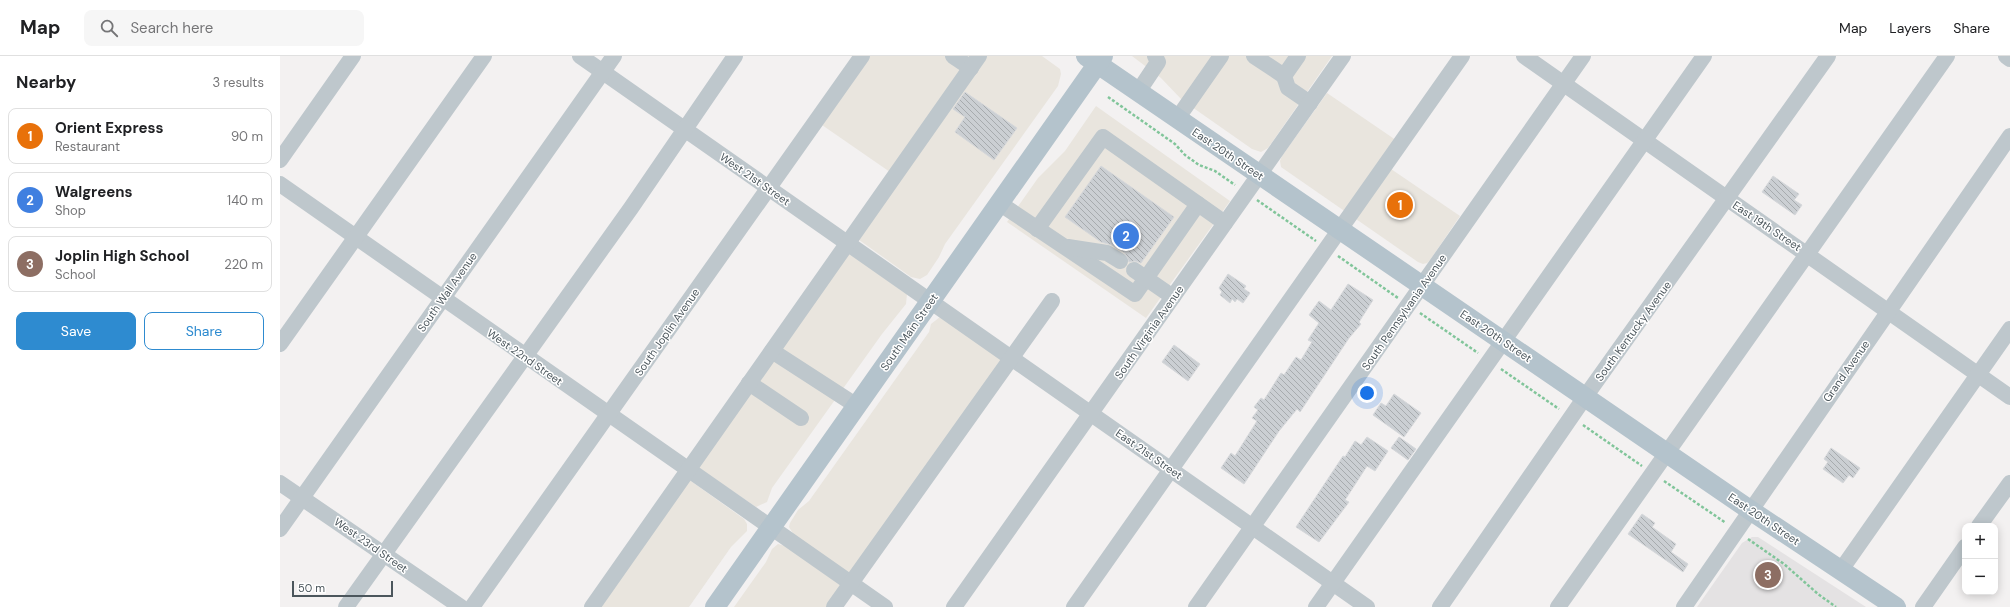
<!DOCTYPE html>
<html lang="en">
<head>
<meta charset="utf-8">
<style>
	:root { --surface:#fff; --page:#f6f6f6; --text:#202124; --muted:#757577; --line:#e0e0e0; --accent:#2e8bd0 }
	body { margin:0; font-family:"DM Sans",sans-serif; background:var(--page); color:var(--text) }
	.controls { position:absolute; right:12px; bottom:12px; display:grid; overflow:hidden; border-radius:8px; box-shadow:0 2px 10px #0003 }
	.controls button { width:36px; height:36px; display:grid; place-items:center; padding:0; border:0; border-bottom:1px solid var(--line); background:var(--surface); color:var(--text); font:20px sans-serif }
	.scale { position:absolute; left:12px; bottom:10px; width:101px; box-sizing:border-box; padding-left:4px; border:2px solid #4b565c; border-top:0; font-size:11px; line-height:14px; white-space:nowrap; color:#4b565c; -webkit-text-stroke:3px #fff; paint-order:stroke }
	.you { position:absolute; left:1087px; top:337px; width:14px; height:14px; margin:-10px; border:3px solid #fff; border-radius:50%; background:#1a73e8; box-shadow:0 0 0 6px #1a73e833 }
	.badge { display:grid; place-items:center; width:26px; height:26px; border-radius:50%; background:var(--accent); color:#fff; font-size:13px; font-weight:700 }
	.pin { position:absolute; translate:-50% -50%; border:2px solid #fff; box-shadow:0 1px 4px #0006 }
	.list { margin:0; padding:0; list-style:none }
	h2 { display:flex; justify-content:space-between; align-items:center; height:52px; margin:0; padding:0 16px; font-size:17px }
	h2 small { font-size:13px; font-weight:400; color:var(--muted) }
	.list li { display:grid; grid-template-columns:26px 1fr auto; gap:12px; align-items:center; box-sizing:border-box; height:56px; margin:0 8px 8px; padding:0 8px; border:1px solid var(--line); border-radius:8px }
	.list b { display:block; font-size:15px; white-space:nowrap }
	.list p { margin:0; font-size:13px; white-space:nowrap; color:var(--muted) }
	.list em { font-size:13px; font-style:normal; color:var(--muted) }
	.actions { display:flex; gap:8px; padding:12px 16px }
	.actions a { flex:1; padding:9px 0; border:1px solid var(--accent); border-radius:8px; text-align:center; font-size:14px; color:var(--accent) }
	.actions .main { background:var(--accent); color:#fff }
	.icon { flex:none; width:22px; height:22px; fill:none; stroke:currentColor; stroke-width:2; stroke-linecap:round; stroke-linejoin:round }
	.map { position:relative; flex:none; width:1730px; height:551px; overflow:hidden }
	header { display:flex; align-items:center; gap:24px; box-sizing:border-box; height:56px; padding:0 20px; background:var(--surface); border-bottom:1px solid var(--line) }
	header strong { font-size:19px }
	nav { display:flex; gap:22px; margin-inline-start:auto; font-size:14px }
	.search { width:280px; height:36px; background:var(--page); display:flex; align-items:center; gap:10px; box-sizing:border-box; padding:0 14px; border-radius:8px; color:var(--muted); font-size:15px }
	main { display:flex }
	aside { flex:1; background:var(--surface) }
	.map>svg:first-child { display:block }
	.commercial { fill:#e9e5de }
	.education { fill:#e4e2e3 }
	.building { fill:url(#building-back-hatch); stroke:#d6d8db }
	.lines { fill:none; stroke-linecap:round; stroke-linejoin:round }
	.path { stroke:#81c59a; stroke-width:2.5; stroke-dasharray:3 2; stroke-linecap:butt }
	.minor { stroke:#bec7cc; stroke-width:16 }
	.major { stroke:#b4c3cc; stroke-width:20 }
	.labels { text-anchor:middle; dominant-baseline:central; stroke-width:3; stroke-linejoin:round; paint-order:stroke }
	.street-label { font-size:11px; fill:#4b565c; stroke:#fff }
</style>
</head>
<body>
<header>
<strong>Map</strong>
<div class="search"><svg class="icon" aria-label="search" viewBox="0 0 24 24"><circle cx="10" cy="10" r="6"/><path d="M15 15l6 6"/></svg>Search here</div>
<nav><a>Map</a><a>Layers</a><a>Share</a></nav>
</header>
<main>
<aside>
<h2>Nearby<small>3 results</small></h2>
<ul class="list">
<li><span class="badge" style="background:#e8710a">1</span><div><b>Orient Express</b><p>Restaurant</p></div><em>90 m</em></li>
<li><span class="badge" style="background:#3f7fe0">2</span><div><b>Walgreens</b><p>Shop</p></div><em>140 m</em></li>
<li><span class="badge" style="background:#8d6e63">3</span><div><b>Joplin High School</b><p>School</p></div><em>220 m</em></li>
</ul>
<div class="actions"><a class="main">Save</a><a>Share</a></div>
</aside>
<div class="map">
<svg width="1730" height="551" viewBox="0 0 1730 551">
	<defs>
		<pattern id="building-back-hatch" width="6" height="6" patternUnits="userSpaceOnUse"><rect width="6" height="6" fill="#cbcfd3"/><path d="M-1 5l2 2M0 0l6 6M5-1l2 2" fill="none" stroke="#a7abae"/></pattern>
	</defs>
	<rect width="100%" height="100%" fill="#f3f1f1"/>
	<g class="commercial">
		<path d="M590 0H762L780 13 781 18 778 30 665 188 659 201 647 219 640 223 631 221 568 176 610 116 542 69Z"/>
		<path d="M852 0H1052L988 92 981 96 972 93 902 44 881 22Z"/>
		<path d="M1047 37 1126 91 1111 113 1180 160 1150 204 1147 207 1143 208 1138 206 1001 111 1000 105 1002 100Z"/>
		<path d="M816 50 950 145 866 262 727 166 758 122 785 95Z"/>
		<path d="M561 191 622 235 627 238 626 248 602 278 492 432 487 446 476 451 410 406Z"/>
		<path d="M660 261 730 309 578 524 514 479 509 471 510 467 518 454 529 445 649 276 651 268Z"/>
		<path d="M401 418 464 463 467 468V475L451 491 409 551H307Z"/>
		<path d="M498 488 505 490 569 535 558 551H454L486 506 492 493Z"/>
	</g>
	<path class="education" d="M1472 481H1478L1586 551H1417L1462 487Z"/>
	<g class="building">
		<path d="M685 36 737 72 714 104 675 76 685 61 673 53Z"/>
		<path d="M821 110 894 161 861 207 855 205 849 206 845 197 832 189 821 186 785 161Z"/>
		<path d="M1493 120 1519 138 1514 144 1522 149 1515 159 1482 136Z"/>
		<path d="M948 218 966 230 964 233 970 237 963 247 957 243 955 246 952 243 950 247 940 239 942 236 939 232Z"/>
		<path d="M1068 228 1093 244 1079 266 1081 268 1069 282 1020 356 1017 353 999 375 964 428 941 412 951 397 955 400 977 365 972 362 978 354 974 351 981 342 984 344 1001 317 1004 319 1016 301 1021 304 1032 286 1028 284 1039 267 1029 259 1039 245 1051 254Z"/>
		<path d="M894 289 920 308 908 325 882 306Z"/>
		<path d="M1114 338 1141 357 1124 381 1093 359 1101 347 1106 350Z"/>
		<path d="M1087 381 1108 395 1095 415 1087 410 1065 444 1069 446 1039 486 1016 471 1063 400 1065 401 1075 385 1081 389Z"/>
		<path d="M1119 381 1136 393 1128 404 1111 392Z"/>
		<path d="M1551 392 1580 412 1573 422 1569 419 1563 427 1543 413 1548 406 1544 403Z"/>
		<path d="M1362 458 1375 467 1372 471 1396 488 1391 496 1408 508 1403 516 1348 478Z"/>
	</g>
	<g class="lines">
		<g class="path">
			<path d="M828 41 895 88 905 99 919 109 935 115 955 129"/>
			<path d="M977 144 1036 185"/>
			<path d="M1058 200 1118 242"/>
			<path d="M1140 257 1198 297"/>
			<path d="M1221 313 1279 353"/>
			<path d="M1303 369 1362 410"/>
			<path d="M1384 425 1446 467"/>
			<path d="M1468 483 1504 508 1538 538 1556 551"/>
		</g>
		<g class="minor">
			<path d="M300 0 1087 551"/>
			<path d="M673 0 691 12"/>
			<path d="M974 0 1004 20"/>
			<path d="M1018 0 1004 20 1008 32 1030 47"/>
			<path d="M1244 0 1730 341"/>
			<path d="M1726 0 1730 3"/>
			<path d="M858 36 878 6 875 0"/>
			<path d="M897 63 941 0"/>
			<path d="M0 104 73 0"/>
			<path d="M0 128 605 551"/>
			<path d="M719 147 855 238 918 148"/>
			<path d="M757 173 823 81 945 167"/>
			<path d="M788 191 827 197 840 205"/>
			<path d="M854 214 893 241"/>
			<path d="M0 288 204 0"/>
			<path d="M492 295 577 350"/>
			<path d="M469 327 521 362"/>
			<path d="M0 427 181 551"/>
			<path d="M1699 470 1730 427"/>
			<path d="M0 473 334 0"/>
			<path d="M1561 514 1730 273"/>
			<path d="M66 551 351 152 455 0"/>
			<path d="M192 551 582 0"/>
			<path d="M312 551 699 0"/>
			<path d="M554 551 772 245"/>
			<path d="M674 551 1063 0"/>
			<path d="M794 551 1182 0"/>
			<path d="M916 551 1303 0"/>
			<path d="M1036 551 1424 0"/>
			<path d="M1160 551 1305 341 1548 0"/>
			<path d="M1278 551 1667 0"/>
			<path d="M1404 551 1730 80"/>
			<path d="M1643 551 1685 491"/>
		</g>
		<g class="major">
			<path d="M806 0 1470 454 1616 551"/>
			<path d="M435 551 823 0"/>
		</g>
	</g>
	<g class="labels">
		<g class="street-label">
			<text transform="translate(948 98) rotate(34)">East 20th Street</text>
			<text transform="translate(475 123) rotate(35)">West 21st Street</text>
			<text transform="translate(1487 170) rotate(34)">East 19th Street</text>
			<text transform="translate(167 236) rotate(-55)">South Wall Avenue</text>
			<text transform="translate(1124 256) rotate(-55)">South Pennsylvania Avenue</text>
			<text transform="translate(1353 275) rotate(-54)">South Kentucky Avenue</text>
			<text transform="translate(387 276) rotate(-55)">South Joplin Avenue</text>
			<text transform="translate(629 276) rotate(-55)">South Main Street</text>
			<text transform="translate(869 276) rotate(-55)">South Virginia Avenue</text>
			<text transform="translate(1216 280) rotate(34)">East 20th Street</text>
			<text transform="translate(245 301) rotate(35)">West 22nd Street</text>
			<text transform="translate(1566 315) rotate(-55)">Grand Avenue</text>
			<text transform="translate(869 398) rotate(35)">East 21st Street</text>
			<text transform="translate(1484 463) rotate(34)">East 20th Street</text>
			<text transform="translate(91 489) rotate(35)">West 23rd Street</text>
		</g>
	</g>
</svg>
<div class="controls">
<button>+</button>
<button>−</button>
</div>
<div class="scale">50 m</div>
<div class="you"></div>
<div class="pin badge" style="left:1120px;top:149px;background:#e8710a">1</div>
<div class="pin badge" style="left:846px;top:180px;background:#3f7fe0">2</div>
<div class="pin badge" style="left:1488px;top:519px;background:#8d6e63">3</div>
</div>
</main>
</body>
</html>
